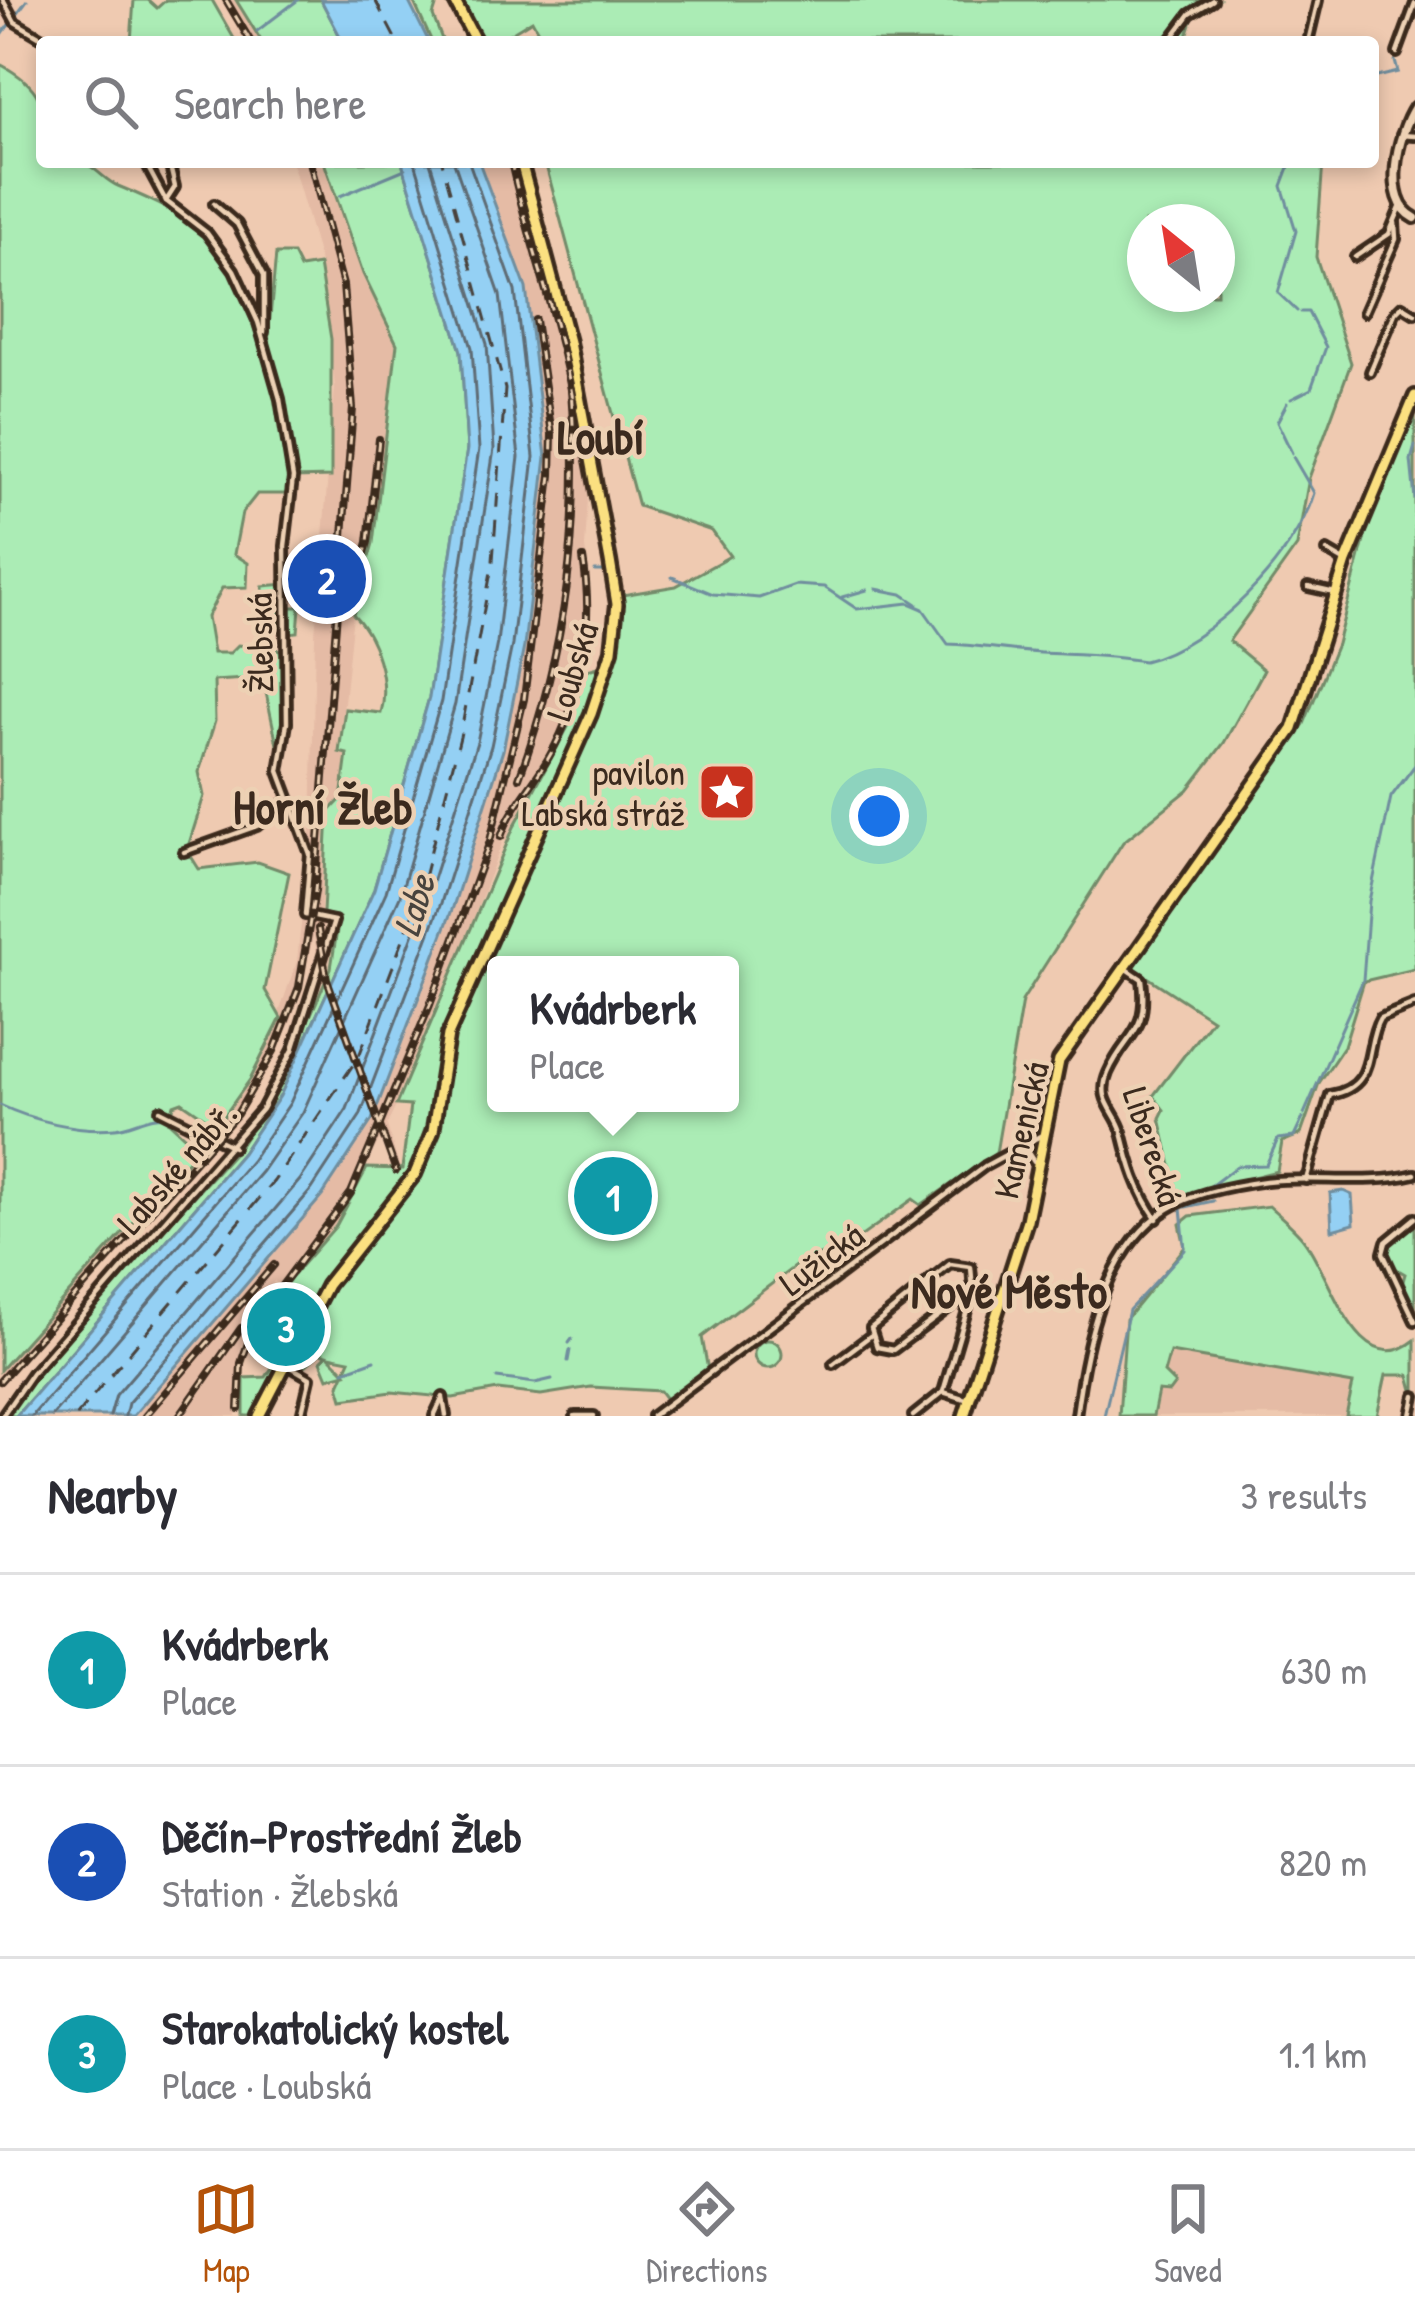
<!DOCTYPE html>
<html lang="en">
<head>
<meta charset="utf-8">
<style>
	:root { --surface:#fff; --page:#f7f7f7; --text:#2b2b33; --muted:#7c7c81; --line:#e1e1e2; --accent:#b45309 }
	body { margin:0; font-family:"Patrick Hand",sans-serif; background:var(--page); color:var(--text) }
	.compass { position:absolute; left:1127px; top:204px; width:108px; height:108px; border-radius:50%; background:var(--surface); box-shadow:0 6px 18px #0003; rotate:330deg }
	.you { position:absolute; left:879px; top:816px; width:42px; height:42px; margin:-30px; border:9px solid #fff; border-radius:50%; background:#1a73e8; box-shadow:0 0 0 18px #1a73e833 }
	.badge { display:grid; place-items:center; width:78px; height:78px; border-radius:50%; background:var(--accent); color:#fff; font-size:39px; font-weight:700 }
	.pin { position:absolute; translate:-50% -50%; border:6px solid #fff; box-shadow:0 3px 12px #0006 }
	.popup { position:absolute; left:487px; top:956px; width:252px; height:156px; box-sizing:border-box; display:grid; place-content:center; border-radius:12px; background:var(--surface); filter:drop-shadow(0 3px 9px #0005); font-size:39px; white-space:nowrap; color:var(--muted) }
	.popup b { font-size:45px; color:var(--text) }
	.popup::after { content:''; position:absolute; left:50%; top:100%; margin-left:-24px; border:24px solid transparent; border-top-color:var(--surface) }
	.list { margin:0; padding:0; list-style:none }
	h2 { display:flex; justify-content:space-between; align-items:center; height:156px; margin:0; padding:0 48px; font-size:51px }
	h2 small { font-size:39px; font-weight:400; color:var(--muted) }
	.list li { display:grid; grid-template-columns:78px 1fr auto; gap:36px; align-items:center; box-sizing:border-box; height:192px; padding:0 48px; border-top:3px solid var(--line) }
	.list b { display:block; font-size:45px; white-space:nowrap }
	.list p { margin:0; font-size:39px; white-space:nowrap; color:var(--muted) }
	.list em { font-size:39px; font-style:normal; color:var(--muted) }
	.icon { flex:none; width:66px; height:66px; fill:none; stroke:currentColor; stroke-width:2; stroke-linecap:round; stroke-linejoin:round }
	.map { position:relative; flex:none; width:1415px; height:1416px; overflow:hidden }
	.search { position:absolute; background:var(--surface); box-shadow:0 6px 18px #0003; left:36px; right:36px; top:36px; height:132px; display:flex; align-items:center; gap:30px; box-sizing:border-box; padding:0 42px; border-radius:12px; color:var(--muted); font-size:45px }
	.sheet { height:732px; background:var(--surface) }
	nav { display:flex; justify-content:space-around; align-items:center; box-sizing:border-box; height:168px; border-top:3px solid var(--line); background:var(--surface); font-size:33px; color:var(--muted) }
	nav a { display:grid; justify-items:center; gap:6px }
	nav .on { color:var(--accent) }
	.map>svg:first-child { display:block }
	.built { fill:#e5bba5 }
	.green { fill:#abecb5; stroke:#738b6a; stroke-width:3; fill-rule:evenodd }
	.water { fill:#94d0f4; stroke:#708e9e; stroke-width:3 }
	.pier { fill:#efcab1 }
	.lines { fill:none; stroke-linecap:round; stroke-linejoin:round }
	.shore { stroke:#5f6c74; stroke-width:3 }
	.stream { stroke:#708e9e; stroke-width:3 }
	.ferry { stroke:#48433e; stroke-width:3; stroke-dasharray:15 12; stroke-linecap:butt }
	.street-casing { stroke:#3b2a1e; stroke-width:14 }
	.secondary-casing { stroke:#3b2a1e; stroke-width:16 }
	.primary-casing { stroke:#3b2a1e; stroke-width:18 }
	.street { stroke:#edd1b4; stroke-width:4.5 }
	.secondary { stroke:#edd1b4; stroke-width:8 }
	.primary { stroke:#fbe080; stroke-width:9 }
	.rail-casing { stroke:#3b2a1e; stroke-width:8 }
	.rail { stroke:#edd1b4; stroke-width:3; stroke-dasharray:9; stroke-linecap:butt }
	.labels { text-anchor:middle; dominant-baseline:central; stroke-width:9; stroke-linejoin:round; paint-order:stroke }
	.street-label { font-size:36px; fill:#3b2a1e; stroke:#edd1b4 }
	.poi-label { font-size:36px; fill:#3b2a1e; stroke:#edd1b4; text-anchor:end }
	.water-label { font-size:39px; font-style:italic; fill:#48433e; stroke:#edd1b4 }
	.district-label { font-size:48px; font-weight:bold; fill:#3b2a1e; stroke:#edd1b4 }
</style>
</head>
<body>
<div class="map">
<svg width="1415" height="1416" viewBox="0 0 1415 1416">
	<rect width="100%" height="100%" fill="#efcab1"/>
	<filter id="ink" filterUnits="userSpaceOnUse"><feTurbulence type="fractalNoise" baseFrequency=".00833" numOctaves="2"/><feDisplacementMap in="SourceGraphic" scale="24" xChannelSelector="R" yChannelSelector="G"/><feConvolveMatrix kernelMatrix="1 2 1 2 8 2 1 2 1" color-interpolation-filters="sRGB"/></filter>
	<g filter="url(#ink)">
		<g class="built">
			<path d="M223 0H236L262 42H247Z"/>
			<path d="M292 162H324L363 274 397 343 373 543 353 614 339 751 347 753 341 800 328 808 321 907 325 953 319 969 314 935 291 1022 240 1116 0 1387V1370L231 1109 267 1047 297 961 311 833 315 635 335 387 319 258Z"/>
			<path d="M480 162H513L561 325 575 396 589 483 585 547 592 606 575 707 508 841 503 840 429 1036 387 1125 400 1171 393 1172 380 1138 336 1226 282 1287 274 1281 241 1346 236 1416H133L322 1196 372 1120 453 907 503 750 538 380 526 288Z"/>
			<path d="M1169 1352 1354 1384 1346 1416H1153Z"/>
		</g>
		<g class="green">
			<path d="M134 0H148L157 8 166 0H212L236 42H131Z"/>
			<path d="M236 0H321L343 42H262Z"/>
			<path d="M413 0H438L433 16 443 42H432Z"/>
			<path d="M460 0H1217L1194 14 1185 42H544L532 20 496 42H483Z"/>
			<path d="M0 64C51 92 42 108 42 162 55 162 76 158 88 165 99 171 106 181 118 186 218 227 221 242 259 341L268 339 276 254H293L300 268 319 265 331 339V477L292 478 286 494H257L242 513 234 554 248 563 247 587 222 588 207 617 213 653H230L238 645 282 650 283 628 263 626V586L286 584 288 607H300L298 632 288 633 287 723 280 759 263 678 214 681 215 721 199 772 204 796 187 850 199 869 258 862 289 873 265 990 281 1018 251 1078 217 1126 182 1102 174 1105 169 1122 198 1149 0 1370Z"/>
			<path d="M324 162H402L461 351 467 449 429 698 374 889 280 1096 242 1153 16 1416H5L89 1310 239 1147 278 1087 316 1003 331 968 339 918 323 913 328 813 341 799 347 754 339 752 345 709 381 713C390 681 375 636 353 614L373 543 397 344 363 274Z"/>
			<path d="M545 162H1323L1316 257 1351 363 1309 478 1297 546 1229 641 1264 670 1224 743 1188 790 1123 842 1022 1001 996 1153 921 1205 913 1199 848 1246 803 1260 702 1337 709 1376 669 1403 660 1391 591 1387 541 1395 498 1390 453 1398 392 1392 343 1399 339 1385 350 1360 329 1356 346 1373 328 1378 321 1361 327 1355 320 1353 303 1368 293 1359C310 1327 325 1293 348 1264 370 1236 399 1211 417 1179 444 1132 436 1078 454 1029 508 886 608 750 622 595L676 586 730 556 712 531 638 506ZM1145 222H1217V294H1145ZM496 965H730V1103H496Z"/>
			<path d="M1415 413V969L1364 981 1344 1046 1319 1083 1301 1134 1282 1142 1277 1171 1178 1196 1160 1118 1164 1110 1153 1096 1212 1019 1132 967 1304 724 1337 644 1368 525Z"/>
			<path d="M602 666 587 714 446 1030 425 1129 409 1177 325 1280 253 1416H244V1378L266 1377 294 1333 284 1317 250 1348 272 1299 336 1226 367 1168 402 1169 410 1106 396 1105 514 827 568 727 584 671Z"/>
			<path d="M1269 1206C1281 1217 1295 1228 1304 1240 1330 1273 1358 1386 1415 1340V1397L1409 1375H1386L1377 1416H1346L1353 1384 1170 1352 1164 1373 1175 1384 1169 1392 1158 1391 1153 1416H1119L1126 1319 1185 1247 1180 1224 1190 1216Z"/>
			<path d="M1415 1225V1317L1401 1288 1405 1274 1390 1265C1382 1242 1398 1237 1415 1225Z"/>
			<circle cx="768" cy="1354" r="14"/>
		</g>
		<g class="water">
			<path d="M321 0H408L429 42H343Z"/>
			<path d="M402 162H479L526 288 546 457 524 647 503 750 453 907 372 1120 322 1196 133 1416H16L242 1153 280 1096 374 889 429 698 467 449 461 351Z"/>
			<path d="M1343 1191 1352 1195 1354 1224 1332 1230 1330 1193Z"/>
		</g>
		<path class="pier" d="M329 974 380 1116 377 1123 325 982Z"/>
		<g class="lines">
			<g class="shore">
				<path d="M32 1416 251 1161 290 1103 386 892 441 701 479 449 472 348 415 162"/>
				<path d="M52 1416 262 1171 303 1112 400 896 455 704 494 449 487 344 430 162"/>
				<path d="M110 1416 116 1395 300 1180 347 1109 427 898 477 742 497 643 519 457 500 295 454 162"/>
				<path d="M125 1416 128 1403 312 1189 360 1116 441 903 491 746 512 645 534 457 515 291 469 162"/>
			</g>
			<g class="stream">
				<path d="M257 31 298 0"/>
				<path d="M0 37 27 0"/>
				<path d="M1394 56 1413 0"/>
				<path d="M1373 78 1398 72 1395 61"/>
				<path d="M1291 162 1282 186 1296 231 1278 293 1297 311"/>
				<path d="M340 196 405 169"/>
				<path d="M1291 399 1311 389 1326 347 1308 312H1301"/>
				<path d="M1287 403 1277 422 1292 453"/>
				<path d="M1415 446 1411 460 1415 499"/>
				<path d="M595 571H608"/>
				<path d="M672 577 713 594 759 598 795 585 824 587 857 609 909 603 923 609 948 644C980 645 1010 651 1041 653 1077 655 1109 655 1144 661 1211 645 1295 557 1314 493L1293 457"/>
				<path d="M876 589 902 594 917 604"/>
				<path d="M842 597 867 590"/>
				<path d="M0 1105C32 1120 78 1132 115 1128 136 1126 147 1114 171 1117"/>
				<path d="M1304 1114 1363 980 1369 901 1391 797 1415 765"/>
				<path d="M1208 1188 1237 1166 1266 1165 1278 1139 1294 1137 1303 1118"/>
				<path d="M569 1343 572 1339"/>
				<path d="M568 1361 570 1350"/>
				<path d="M344 1371 375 1360"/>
				<path d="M497 1378 535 1383 552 1379"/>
				<path d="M1104 1416 1129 1310 1185 1250 1181 1208 1213 1201"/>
			</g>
			<g class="ferry">
				<path d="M375 0 397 42"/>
				<path d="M76 1416 274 1181 359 1056 419 897 460 737 493 561 505 389 442 162"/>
			</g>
			<g class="street-casing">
				<g id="street">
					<path d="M3 0 15 22 49 42"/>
					<path d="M1169 42 1190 14 1213 0"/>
					<path d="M1308 42 1318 0"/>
					<path d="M1397 53 1415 4"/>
					<path d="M1401 135 1415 136"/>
					<path d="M166 201 175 187 169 162"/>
					<path d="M214 204 237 224 264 275V332"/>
					<path d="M1355 257 1389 234 1400 208"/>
					<path d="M1364 312 1396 239 1395 223"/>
					<path d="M1370 372 1395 313 1402 306 1415 314"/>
					<path d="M1327 551 1346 562"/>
					<path d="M1308 587 1335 593"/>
					<path d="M184 852 257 826 288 800"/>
					<path d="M1124 967 1142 979C1149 1035 1126 1032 1108 1073 1096 1101 1116 1110 1122 1132 1130 1165 1137 1190 1157 1219"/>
					<path d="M160 1110 233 1147"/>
					<path d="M1021 1142 1034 1162"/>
					<path d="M1306 1180 1330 1095C1379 1086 1363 1047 1380 1018L1415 1004"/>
					<path d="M1415 1218 1386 1242 1383 1253 1415 1321"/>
					<path d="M286 1364 310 1378 301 1416"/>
					<path d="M833 1364 870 1336"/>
					<path d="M943 1392 973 1290 971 1267 950 1264 871 1328 877 1347 893 1350 973 1290"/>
					<path d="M443 1398 446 1416"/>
					<path d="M2 1416 32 1373 262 1109 293 1050 334 921 305 915 310 854 279 771 287 723 285 546 293 478 280 399 258 322 234 270 207 233 166 201 145 162"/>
					<path d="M434 1416 443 1397"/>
					<path d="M575 1416H594"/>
					<path d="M652 1416 985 1166 1042 1135"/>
					<path d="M913 1416 943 1392 969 1400"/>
					<path d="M1076 1416C1085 1347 1103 1249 1168 1209 1194 1192 1236 1185 1266 1181 1316 1175 1366 1186 1415 1174"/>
					<path d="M1411 1416 1415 1396"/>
				</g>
			</g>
			<g class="secondary-casing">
				<path id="secondary" d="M1415 107C1398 133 1381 201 1415 218"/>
			</g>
			<g class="primary-casing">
				<g id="primary">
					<path d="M454 0 476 42"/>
					<path d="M259 1416 327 1285 415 1174 433 1131 448 1035 591 714 612 650 617 604 610 561 569 342 521 162"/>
					<path d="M964 1416 1027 1220 1059 1061 1293 729 1346 562 1415 396"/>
				</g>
			</g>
			<use href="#street" class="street"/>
			<use href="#secondary" class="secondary"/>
			<use href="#primary" class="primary"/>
			<g class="rail-casing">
				<g id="rail">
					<path d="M226 0 251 42"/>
					<path d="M511 162C529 244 559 321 574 405"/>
					<path d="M349 609 368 542 379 439"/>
					<path d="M519 778C567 646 581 529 571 389"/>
					<path d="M501 837C511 807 533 785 549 757 583 698 594 625 583 558"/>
					<path d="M318 929 327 979 396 1171"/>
					<path d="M0 1381 237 1114 274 1051 299 987 315 891 353 408 343 285 310 162"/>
					<path d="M239 1409 241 1363 256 1320 351 1193 430 1005 490 841 524 699 551 475 552 434 535 320"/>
					<path d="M145 1416 274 1265"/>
					<path d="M179 1416 241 1328"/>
				</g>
			</g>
			<use href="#rail" class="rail"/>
		</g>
	</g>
	<defs>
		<g id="sight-square" transform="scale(3)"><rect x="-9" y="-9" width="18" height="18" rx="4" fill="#c8321e" stroke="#edd1b4"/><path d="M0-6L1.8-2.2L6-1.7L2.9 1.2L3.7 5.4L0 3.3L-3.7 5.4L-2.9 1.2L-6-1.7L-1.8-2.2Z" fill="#fff"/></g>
	</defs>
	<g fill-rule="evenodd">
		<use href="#sight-square" x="727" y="792"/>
	</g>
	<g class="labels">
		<g class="street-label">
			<text transform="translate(259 643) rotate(-91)">Žlebská</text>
			<text transform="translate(571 671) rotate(-73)">Loubská</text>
			<text transform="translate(1020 1130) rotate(-77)">Kamenická</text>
			<text transform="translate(1154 1146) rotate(72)">Liberecká</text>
			<text transform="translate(176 1167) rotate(-49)">Labské nábř.</text>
			<text transform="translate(821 1258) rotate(-37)">Lužická</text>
		</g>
		<g class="poi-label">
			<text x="685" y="771">pavilon<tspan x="685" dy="41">Labská stráž</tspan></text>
		</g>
		<g class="water-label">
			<text transform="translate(413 905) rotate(-73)">Labe</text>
		</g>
		<g class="district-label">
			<text x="601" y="436">Loubí</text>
			<text x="323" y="806">Horní Žleb</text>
			<text x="1009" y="1290">Nové Město</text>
		</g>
	</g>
</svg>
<svg class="compass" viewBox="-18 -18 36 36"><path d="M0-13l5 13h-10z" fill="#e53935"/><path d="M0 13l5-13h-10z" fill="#7c7c81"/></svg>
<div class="you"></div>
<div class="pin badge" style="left:613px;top:1196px;background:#0f9aa8">1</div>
<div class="popup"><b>Kvádrberk</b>Place</div>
<div class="pin badge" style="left:327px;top:579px;background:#1a4fb4">2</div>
<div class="pin badge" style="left:286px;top:1327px;background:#0f9aa8">3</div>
<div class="search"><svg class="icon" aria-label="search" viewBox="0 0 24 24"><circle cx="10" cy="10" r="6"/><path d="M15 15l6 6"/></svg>Search here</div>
</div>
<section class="sheet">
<h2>Nearby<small>3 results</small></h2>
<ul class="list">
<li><span class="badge" style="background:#0f9aa8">1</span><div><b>Kvádrberk</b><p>Place</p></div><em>630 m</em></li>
<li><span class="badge" style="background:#1a4fb4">2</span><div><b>Děčín-Prostřední Žleb</b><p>Station · Žlebská</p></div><em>820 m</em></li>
<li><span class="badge" style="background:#0f9aa8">3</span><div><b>Starokatolický kostel</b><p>Place · Loubská</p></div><em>1.1 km</em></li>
</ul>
</section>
<nav>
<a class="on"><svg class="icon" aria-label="map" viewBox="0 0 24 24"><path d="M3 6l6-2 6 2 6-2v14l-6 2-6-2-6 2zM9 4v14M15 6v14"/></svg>Map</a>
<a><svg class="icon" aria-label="directions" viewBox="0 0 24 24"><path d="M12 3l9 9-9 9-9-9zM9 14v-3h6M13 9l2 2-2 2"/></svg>Directions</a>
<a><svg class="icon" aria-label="saved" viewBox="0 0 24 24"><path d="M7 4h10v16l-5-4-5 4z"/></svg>Saved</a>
</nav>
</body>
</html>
